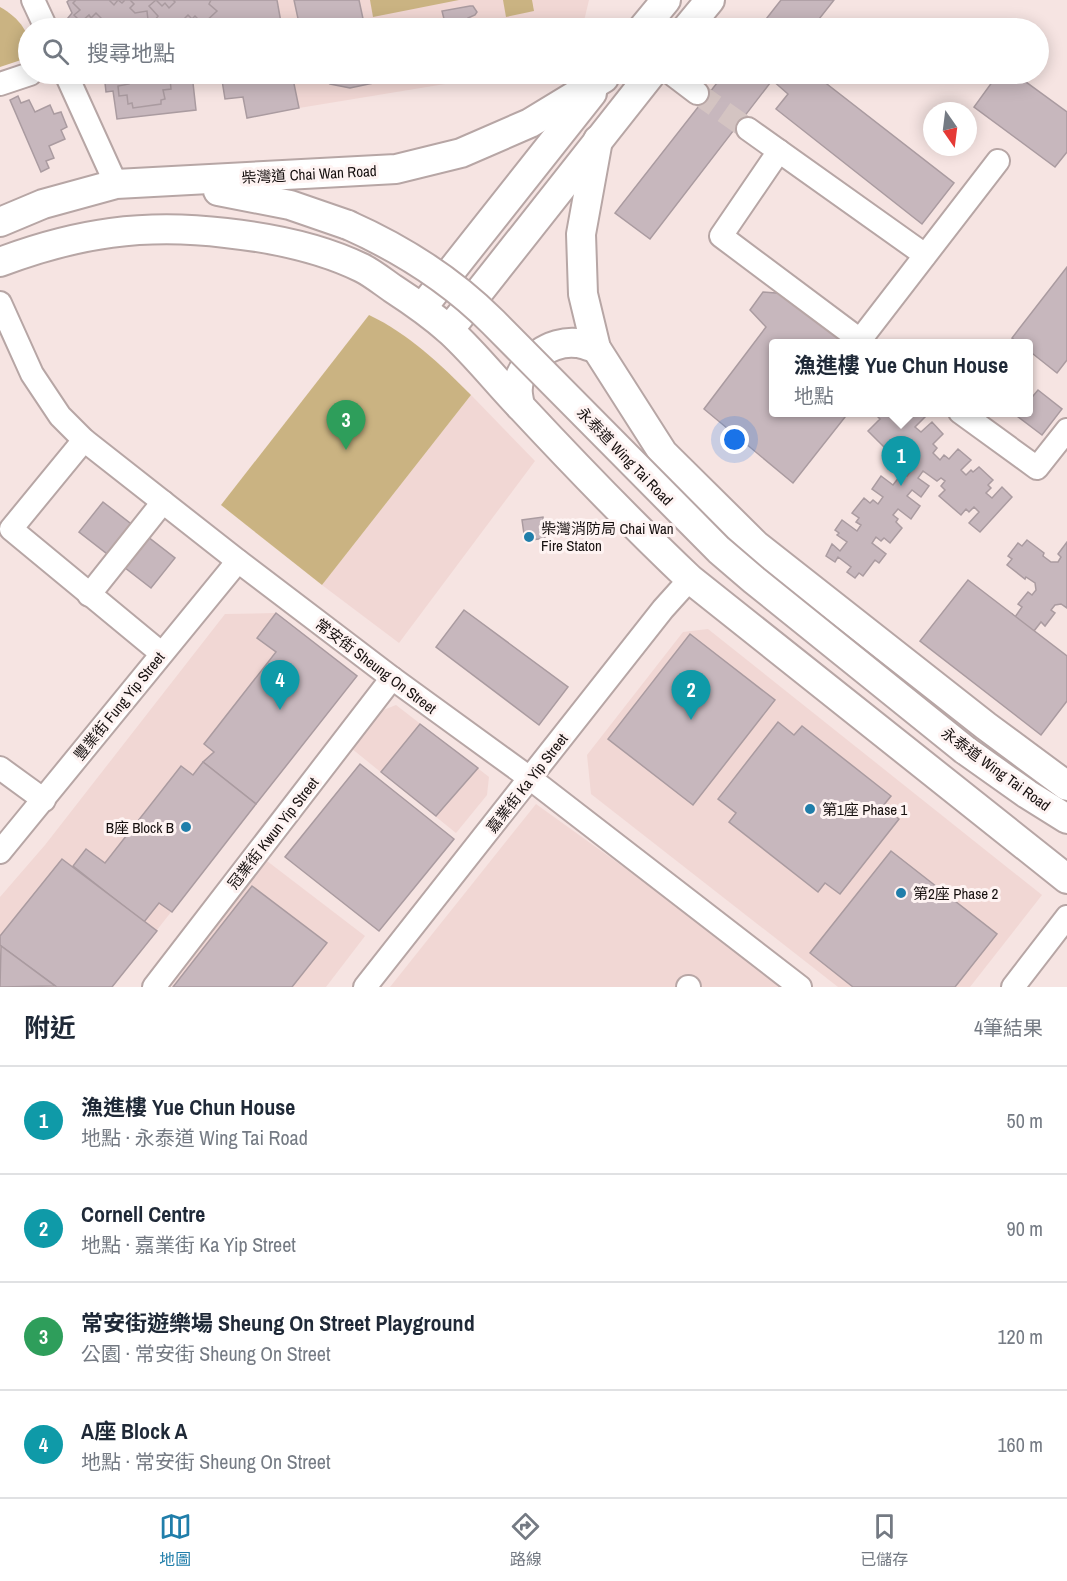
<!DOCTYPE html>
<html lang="zh-TW">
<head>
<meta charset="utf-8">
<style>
	:root { --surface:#fff; --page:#f2f2f3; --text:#1f2937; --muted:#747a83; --line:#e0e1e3; --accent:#207eaa }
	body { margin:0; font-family:"Archivo Narrow","Noto Sans TC",sans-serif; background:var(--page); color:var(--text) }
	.compass { position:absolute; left:923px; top:102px; width:54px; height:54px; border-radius:50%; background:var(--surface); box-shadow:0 3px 15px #0003; rotate:166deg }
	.you { position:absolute; left:735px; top:440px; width:21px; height:21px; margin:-15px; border:4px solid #fff; border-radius:50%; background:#1a73e8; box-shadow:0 0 0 9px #1a73e833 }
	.badge { display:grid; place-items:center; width:39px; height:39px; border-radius:50%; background:var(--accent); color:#fff; font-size:20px; font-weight:700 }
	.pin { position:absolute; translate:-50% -50px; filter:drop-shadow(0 2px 3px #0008) }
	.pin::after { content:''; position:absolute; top:32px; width:21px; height:18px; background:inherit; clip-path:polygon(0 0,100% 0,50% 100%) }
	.popup { position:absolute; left:769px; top:339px; width:264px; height:78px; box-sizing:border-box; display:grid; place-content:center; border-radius:6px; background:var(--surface); filter:drop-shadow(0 2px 4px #0005); font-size:20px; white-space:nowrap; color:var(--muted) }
	.popup b { font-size:22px; color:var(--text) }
	.popup::after { content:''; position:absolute; left:50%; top:100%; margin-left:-12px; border:12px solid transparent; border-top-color:var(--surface) }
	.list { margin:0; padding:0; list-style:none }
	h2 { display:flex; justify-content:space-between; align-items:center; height:78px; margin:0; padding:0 24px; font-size:26px }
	h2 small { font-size:20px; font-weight:400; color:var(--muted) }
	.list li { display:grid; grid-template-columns:39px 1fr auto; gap:18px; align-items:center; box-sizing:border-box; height:108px; padding:0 24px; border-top:2px solid var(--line) }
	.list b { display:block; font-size:22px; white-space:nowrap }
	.list p { margin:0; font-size:20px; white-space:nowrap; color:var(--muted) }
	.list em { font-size:20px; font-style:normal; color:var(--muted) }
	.icon { flex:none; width:33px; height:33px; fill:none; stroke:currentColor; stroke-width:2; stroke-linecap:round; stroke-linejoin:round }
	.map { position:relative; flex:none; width:1067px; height:987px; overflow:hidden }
	.search { position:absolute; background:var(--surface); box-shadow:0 3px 15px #0003; left:18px; right:18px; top:18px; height:66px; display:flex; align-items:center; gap:15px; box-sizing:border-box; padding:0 21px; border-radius:33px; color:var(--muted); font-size:22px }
	.sheet { height:510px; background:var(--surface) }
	nav { display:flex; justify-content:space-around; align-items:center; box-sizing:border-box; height:84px; border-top:2px solid var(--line); background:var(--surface); font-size:16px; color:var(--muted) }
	nav a { display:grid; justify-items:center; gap:3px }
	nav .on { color:var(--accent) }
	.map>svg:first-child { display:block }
	.built { fill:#f1d7d4 }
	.green { fill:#cab382 }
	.building { fill:#c7b7bd; stroke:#aa9ba0; stroke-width:1.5 }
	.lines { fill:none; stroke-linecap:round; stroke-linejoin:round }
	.minor-tunnel { stroke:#d4c4c2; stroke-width:22; stroke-dasharray:22 11; stroke-linecap:butt }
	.minor-casing { stroke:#b7a6a5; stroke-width:26 }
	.major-casing { stroke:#b7a6a5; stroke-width:32 }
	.minor { stroke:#fff; stroke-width:22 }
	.major { stroke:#fff; stroke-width:28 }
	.major-bridge-casing { stroke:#b7a6a5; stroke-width:32; stroke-linecap:butt }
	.major-bridge { stroke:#fff; stroke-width:28 }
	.poi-dot { fill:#207eaa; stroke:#fef3f2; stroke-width:2 }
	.labels { text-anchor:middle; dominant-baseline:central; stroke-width:6; stroke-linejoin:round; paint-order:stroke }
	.street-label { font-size:15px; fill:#16100f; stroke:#fef3f2 }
	.poi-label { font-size:15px; fill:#16100f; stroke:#fef3f2; text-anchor:start }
</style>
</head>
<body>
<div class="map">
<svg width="1067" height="987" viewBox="0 0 1067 987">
	<rect width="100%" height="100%" fill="#f6e4e2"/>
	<g class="built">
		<path d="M277 0H589L584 21 573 28H282Z"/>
		<path d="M292 74H506L299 108Z"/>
		<path d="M471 395 535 461 399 643 322 585Z"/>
		<path d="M276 613 357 676 112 987H0V897L45 845 225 614Z"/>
		<path d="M708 629 1042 895 970 987H838L591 794 587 755 683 632Z"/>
		<path d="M396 705 489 777 487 795 456 833 351 748 381 711Z"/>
		<path d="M536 804 707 927 782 987H390Z"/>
		<path d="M267 861 365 936 326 987H171Z"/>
	</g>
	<g class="green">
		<path d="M370 0H459L373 17Z"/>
		<path d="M503 0H532L534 11 506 17Z"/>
		<path d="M0 7C19 18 34 34 27 58L0 67Z"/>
		<path d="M369 315C409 334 440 364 471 395L322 585 221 505Z"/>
	</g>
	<g class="building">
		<path d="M69 0H277L282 28H79L68 18 72 13 67 2Z"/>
		<path d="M76 0H109L114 5 118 0 122 3 125 0H130L134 4 130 8 135 13 147 11 148 20 156 19 158 16 149 6 156 0 162 6 165 3 169 8 175 2 173 0H211L209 4 217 11 203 24 195 16 192 19 188 15 182 21 187 25 184 28H97L100 25 97 23 101 18 96 13 91 18 89 15 81 22 74 15 80 10 73 3Z"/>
		<path d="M294 0H359L365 28 387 23 390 24 393 28H300Z"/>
		<path d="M781 0H834L812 28H759Z"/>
		<path d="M470 6H473L477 12 475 15 468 18 470 28H419L445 23 442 11Z"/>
		<path d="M104 74H192L196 110 117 119 113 91 106 92Z"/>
		<path d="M134 74H152L153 78 159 77 160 81 170 79 171 89 163 90 165 99 161 100V104L133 108 132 103 128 104 127 95 119 96 118 86 129 84 128 80H134Z"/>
		<path d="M221 74H292L299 108 247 118 243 97 225 99Z"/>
		<path d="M310 74H416L350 88 330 84 321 78 311 80Z"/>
		<path d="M724 74H777L650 239 615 213Z"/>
		<path d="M777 74H785L797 83 804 74H814L954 183 922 224 776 109 788 94 772 80Z"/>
		<path d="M998 74H1015L1067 112V152L1055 167 974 107Z"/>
		<path d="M18 96 21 103 29 100 35 112 50 105 54 114 61 112 67 127 61 130 65 139 49 146 54 158 46 161 49 168 41 172 10 100Z"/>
		<path d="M1067 267V360L1057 373 1028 350V344H1020L1012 338Z"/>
		<path d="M763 292 789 294 855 344H774V412H849L793 483 704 409 766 327 750 310Z"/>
		<path d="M1038 390 1062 409 1042 435 1017 416 1020 412H1028V402Z"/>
		<path d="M880 412H924L927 415 915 427 921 432 932 422 943 434 933 444 937 448 933 453 940 460 944 455 949 459 958 449 971 460 961 470 966 475 971 470 973 472 979 467 993 480 988 485 991 488 986 493 992 498 1002 487 1012 497 980 532 969 523 979 512 974 507 969 512 966 509 961 515 939 496 945 490 941 486 945 481 941 478 937 481 923 471 918 478 929 486 921 497 912 490 907 496 920 506 911 519 898 509 893 515 898 519 896 522 902 528 890 543 884 538 881 541 876 537 872 543 886 554 879 563 875 560 863 576 859 573 855 578 847 572 851 567 838 557 835 562 826 556 832 544 840 551 847 542 837 535 839 533 835 530 842 520 857 531 861 525 856 522 859 518 852 513 864 498 870 503 873 500 878 504 883 497 872 489 881 476 893 485 903 472 907 476 910 472 896 459 909 446 902 439 889 452 868 431 880 419 877 416Z"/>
		<path d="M103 502 175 558 151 588 79 532Z"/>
		<path d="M543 517 545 538 525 541 522 520Z"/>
		<path d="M1027 540 1044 553 1043 556 1051 562H1058L1061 557 1058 554 1067 542V608L1061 604 1055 605 1051 610 1055 613 1045 626 1041 622 1034 631 1036 633 1027 645 1003 626 1012 614 1015 617 1022 607 1018 604 1028 592 1032 595 1036 590 1035 583 1026 577 1025 579 1007 565 1012 559 1008 556 1018 543 1022 546Z"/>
		<path d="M968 580 1067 656V701L1041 735 920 641Z"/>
		<path d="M464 610 568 687 539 725 436 647Z"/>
		<path d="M276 613 357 676 256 804 203 762 214 752 204 744 276 652 257 638Z"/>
		<path d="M690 634 775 700 693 805 608 739Z"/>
		<path d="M778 722 794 735 802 726 891 796 883 806 899 819 840 894 825 883 818 892 729 822 736 813 718 799Z"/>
		<path d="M420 724 478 768 436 816 381 772Z"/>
		<path d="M203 762 256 804 172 912 159 903 144 922 73 866 86 849 105 863 181 766 193 775Z"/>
		<path d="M360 764 454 839 379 931 285 857Z"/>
		<path d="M891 851 997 934 955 987H853L810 953Z"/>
		<path d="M62 859 157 931 112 987H57L0 945V936Z"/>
		<path d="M252 886 327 943 292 987H173Z"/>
		<path d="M1 946 55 986 0 987Z"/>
	</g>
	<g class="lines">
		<path class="minor-tunnel" d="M697 93 748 129"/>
		<g class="minor-casing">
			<g id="minor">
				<path d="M33 0 46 28"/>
				<path d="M66 74 116 184"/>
				<path d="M672 74 697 93"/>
				<path d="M0 84 30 74"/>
				<path d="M748 129 925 255"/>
				<path d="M779 151 721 236 860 340"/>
				<path d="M0 303 32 374 60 416 84 440 238 561 392 678 531 779 800 987"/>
				<path d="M865 344 860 340 998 161"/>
				<path d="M960 412 1037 468 1067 430"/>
				<path d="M84 440 11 529 161 653"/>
				<path d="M89 595 163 502"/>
				<path d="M0 768 44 800"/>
				<path d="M0 852 238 561"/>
				<path d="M154 987 392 678"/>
				<path d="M365 987 663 609 690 579"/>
				<path d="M688 987H689"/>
				<path d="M1013 987 1067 917"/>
			</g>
		</g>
		<g class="major-casing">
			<g id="major">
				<path d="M643 28 666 0"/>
				<path d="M687 28 710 0"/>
				<path d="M598 140 581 234 583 294 596 348 663 453 756 545 986 726 1067 786"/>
				<path d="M218 191 290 205 348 225"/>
				<path d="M0 222 43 204 116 184 396 169 461 153 530 123 604 78"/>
				<path d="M0 262C77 233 144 223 226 233 273 238 319 247 362 268 372 273 382 281 392 288 412 301 432 315 450 331 476 355 497 382 521 407 576 466 632 524 690 579L1067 879"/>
				<path d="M429 299 592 93"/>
				<path d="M449 330 651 74"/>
				<path d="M520 406C519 400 517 393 518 387 519 361 552 340 577 343 584 344 590 347 596 348"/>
				<path d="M965 750 1027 794 1067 819"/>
			</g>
		</g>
		<use href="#minor" class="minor"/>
		<use href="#major" class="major"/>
		<g class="major-bridge-casing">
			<path id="major-bridge" d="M348 225C402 249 451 280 493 322L719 550 754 580 965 750"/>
		</g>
		<use href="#major-bridge" class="major-bridge"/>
	</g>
	<g class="poi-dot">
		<circle cx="529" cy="537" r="6"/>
		<circle cx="810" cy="809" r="6"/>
		<circle cx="186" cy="827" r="6"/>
		<circle cx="901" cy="893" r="6"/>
	</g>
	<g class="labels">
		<g class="street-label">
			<text transform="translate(309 174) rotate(-3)">柴灣道 Chai Wan Road</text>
			<text transform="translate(625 456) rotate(46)">永泰道 Wing Tai Road</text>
			<text transform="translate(376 666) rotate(37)">常安街 Sheung On Street</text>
			<text transform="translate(119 706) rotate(-51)">豐業街 Fung Yip Street</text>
			<text transform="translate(996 769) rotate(36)">永泰道 Wing Tai Road</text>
			<text transform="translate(527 783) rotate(-52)">嘉業街 Ka Yip Street</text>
			<text transform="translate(273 833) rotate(-52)">冠業街 Kwun Yip Street</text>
		</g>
		<g class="poi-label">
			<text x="541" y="528">柴灣消防局 Chai Wan<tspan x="541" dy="17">Fire Staton</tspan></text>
			<text x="822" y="809">第1座 Phase 1</text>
			<text x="174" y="827" text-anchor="end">B座 Block B</text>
			<text x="913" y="893">第2座 Phase 2</text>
		</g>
	</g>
</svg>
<svg class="compass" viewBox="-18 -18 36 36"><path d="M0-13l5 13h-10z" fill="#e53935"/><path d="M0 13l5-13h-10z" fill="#747a83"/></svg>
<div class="you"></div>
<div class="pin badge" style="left:901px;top:486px;background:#0f9aa8">1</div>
<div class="popup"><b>漁進樓 Yue Chun House</b>地點</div>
<div class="pin badge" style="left:691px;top:720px;background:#0f9aa8">2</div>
<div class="pin badge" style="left:346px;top:450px;background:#2e9e5b">3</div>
<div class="pin badge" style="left:280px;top:710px;background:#0f9aa8">4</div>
<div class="search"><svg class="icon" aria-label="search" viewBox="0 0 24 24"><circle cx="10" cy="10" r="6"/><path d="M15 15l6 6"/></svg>搜尋地點</div>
</div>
<section class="sheet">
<h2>附近<small>4筆結果</small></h2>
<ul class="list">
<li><span class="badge" style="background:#0f9aa8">1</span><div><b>漁進樓 Yue Chun House</b><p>地點 · 永泰道 Wing Tai Road</p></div><em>50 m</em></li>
<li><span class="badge" style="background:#0f9aa8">2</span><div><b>Cornell Centre</b><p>地點 · 嘉業街 Ka Yip Street</p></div><em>90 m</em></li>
<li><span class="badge" style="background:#2e9e5b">3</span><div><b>常安街遊樂場 Sheung On Street Playground</b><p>公園 · 常安街 Sheung On Street</p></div><em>120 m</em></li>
<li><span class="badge" style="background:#0f9aa8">4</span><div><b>A座 Block A</b><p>地點 · 常安街 Sheung On Street</p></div><em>160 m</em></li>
</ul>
</section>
<nav>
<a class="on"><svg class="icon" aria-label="map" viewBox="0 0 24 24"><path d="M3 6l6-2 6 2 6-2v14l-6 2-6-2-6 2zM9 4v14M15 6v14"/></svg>地圖</a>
<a><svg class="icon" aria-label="directions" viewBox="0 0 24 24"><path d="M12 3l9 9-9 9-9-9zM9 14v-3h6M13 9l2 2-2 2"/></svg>路線</a>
<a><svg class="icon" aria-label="saved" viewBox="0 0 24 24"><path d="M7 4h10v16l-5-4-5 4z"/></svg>已儲存</a>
</nav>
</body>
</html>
